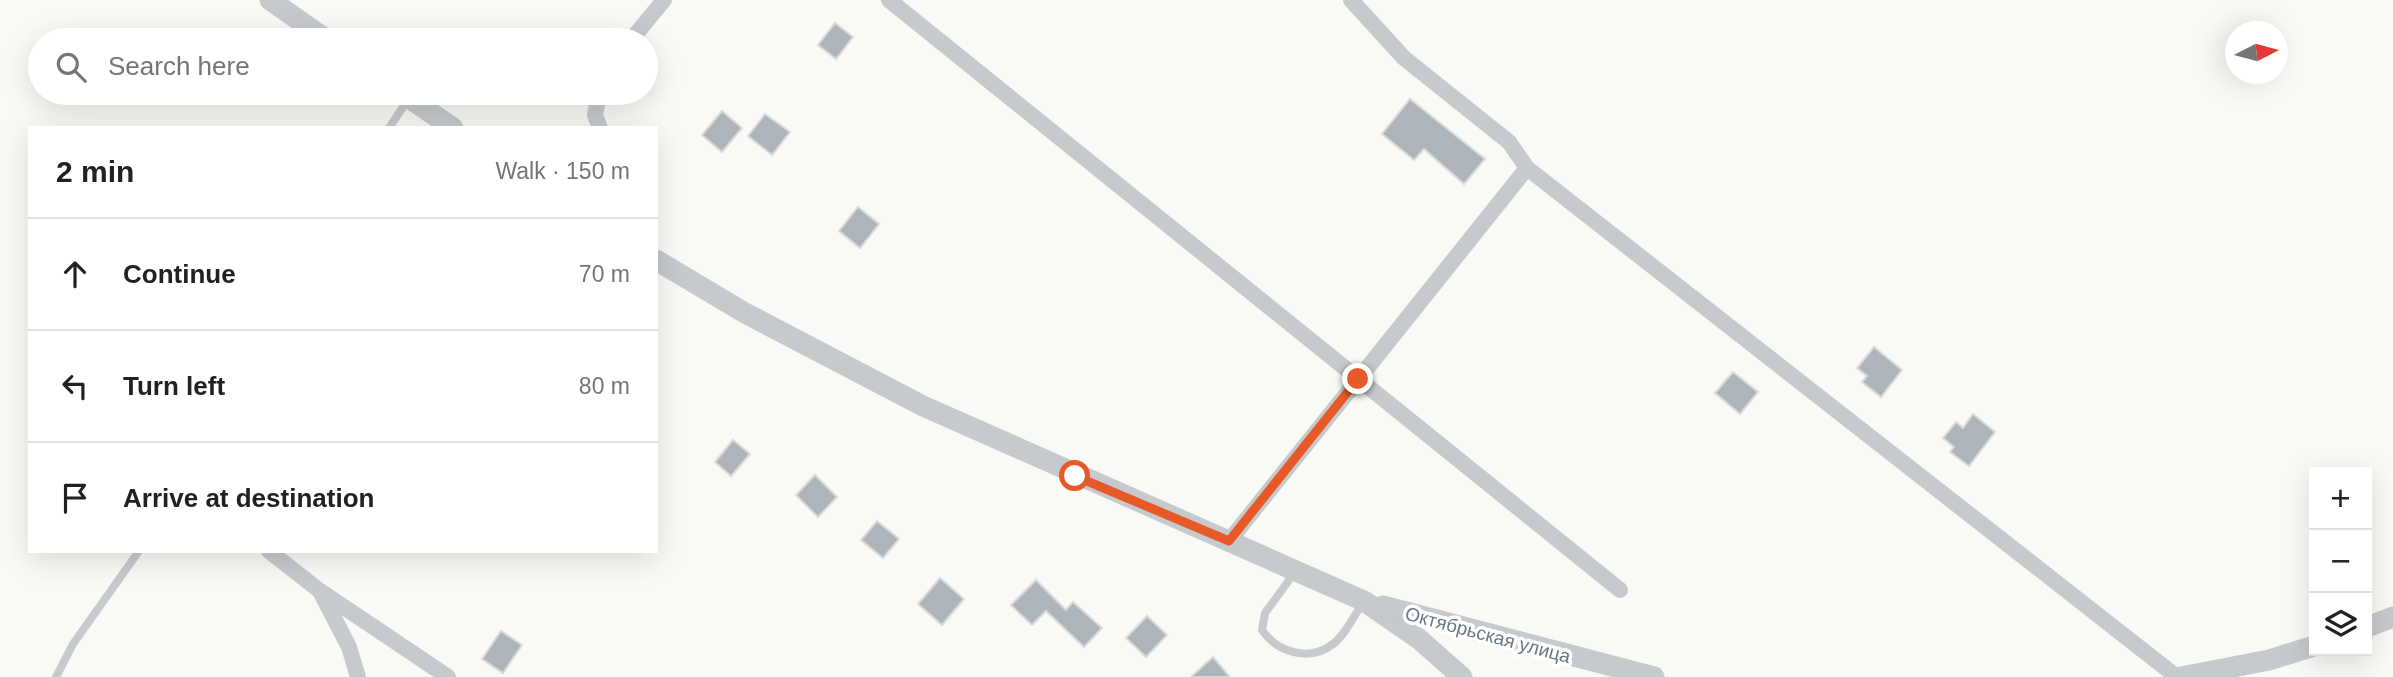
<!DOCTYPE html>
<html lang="en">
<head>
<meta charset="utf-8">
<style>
	:root { --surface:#fff; --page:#f2f2f2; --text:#202124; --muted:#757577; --line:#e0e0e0 }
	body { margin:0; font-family:Helvetica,sans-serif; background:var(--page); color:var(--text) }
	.controls { position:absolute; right:21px; bottom:21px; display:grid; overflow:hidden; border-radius:0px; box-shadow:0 7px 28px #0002 }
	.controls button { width:63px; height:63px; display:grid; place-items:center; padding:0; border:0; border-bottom:2px solid var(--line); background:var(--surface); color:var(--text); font:35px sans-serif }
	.compass { position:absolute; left:2225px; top:21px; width:63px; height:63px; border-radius:50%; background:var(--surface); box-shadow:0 7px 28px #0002; rotate:84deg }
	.stop { position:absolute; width:21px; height:21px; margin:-16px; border:5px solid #e75a28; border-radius:50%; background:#fff }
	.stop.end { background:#e75a28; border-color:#fff; box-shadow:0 2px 7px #0008 }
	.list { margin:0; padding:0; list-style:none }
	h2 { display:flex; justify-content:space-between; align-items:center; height:91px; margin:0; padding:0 28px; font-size:30px }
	h2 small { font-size:23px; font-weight:400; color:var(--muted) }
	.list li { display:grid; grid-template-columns:46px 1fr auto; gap:21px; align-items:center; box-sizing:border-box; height:112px; padding:0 28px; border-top:2px solid var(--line) }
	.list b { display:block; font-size:26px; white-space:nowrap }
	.list em { font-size:23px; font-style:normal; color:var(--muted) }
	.icon { flex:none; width:38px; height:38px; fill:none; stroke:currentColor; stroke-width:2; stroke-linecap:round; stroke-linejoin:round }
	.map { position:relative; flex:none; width:2393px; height:677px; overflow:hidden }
	.search { position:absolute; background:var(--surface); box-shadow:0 7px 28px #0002; left:28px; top:28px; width:630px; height:77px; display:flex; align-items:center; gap:18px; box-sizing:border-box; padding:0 24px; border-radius:38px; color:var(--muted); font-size:26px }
	.panel { position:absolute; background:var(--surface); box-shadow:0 7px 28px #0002; left:28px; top:126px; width:630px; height:427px; border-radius:0px }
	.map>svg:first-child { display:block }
	.building { fill:#adb5bb; stroke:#dadad8; stroke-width:2 }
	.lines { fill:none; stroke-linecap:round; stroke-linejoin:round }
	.service { stroke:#c6cacd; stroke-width:8 }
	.minor { stroke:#c6cacd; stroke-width:16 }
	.tertiary { stroke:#c6cacd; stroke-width:21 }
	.route { stroke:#e75a28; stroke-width:9 }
	.labels { text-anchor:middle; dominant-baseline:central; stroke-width:7; stroke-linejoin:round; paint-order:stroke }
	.street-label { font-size:19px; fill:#677888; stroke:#fff }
</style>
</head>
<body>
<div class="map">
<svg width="2393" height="677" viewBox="0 0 2393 677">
	<rect width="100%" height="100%" fill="#f9f9f6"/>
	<g class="building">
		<path d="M835 23 853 37 836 59 818 45Z"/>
		<path d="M1410 99 1485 159 1464 184 1424 149 1414 160 1382 134Z"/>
		<path d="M722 111 742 128 722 152 702 135Z"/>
		<path d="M765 114 790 132 772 155 748 136Z"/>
		<path d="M858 207 879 224 860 248 839 231Z"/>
		<path d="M1874 347 1902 370 1881 397 1862 382 1867 376 1857 368Z"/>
		<path d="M1733 372 1758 392 1740 414 1715 393Z"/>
		<path d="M1973 414 1995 432 1969 466 1950 452 1954 447 1943 438 1956 422 1963 428Z"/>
		<path d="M733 440 750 454 731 476 715 462Z"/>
		<path d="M815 475 837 497 818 517 796 495Z"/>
		<path d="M877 521 899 539 883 558 861 540Z"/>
		<path d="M940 578 964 599 942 625 918 604Z"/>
		<path d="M1036 580 1066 610 1073 602 1102 628 1084 647 1046 611 1032 625 1011 605Z"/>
		<path d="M1147 616 1167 635 1146 657 1126 638Z"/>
		<path d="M501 631 522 645 503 673 482 659Z"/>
		<path d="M1213 657 1230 677H1191Z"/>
	</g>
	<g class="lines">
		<g class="service">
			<path d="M389 128 409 98"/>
			<path d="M1295 572 1265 613 1262 630C1278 653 1310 662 1333 644 1345 635 1354 616 1362 604"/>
			<path d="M56 677 73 644 139 551"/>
		</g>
		<g class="minor">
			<path d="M889 0 1620 590"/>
			<path d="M631 40 664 0"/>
			<path d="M599 93 595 115 600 128"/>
			<path d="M1527 168 2177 677"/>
			<path d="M1229 541 1527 168 1509 142 1404 58 1351 0"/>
			<path d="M269 551 320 591 448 677"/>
			<path d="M321 593 349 647 358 677"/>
		</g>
		<g class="tertiary">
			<path d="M270 0 327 40"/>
			<path d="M402 93 453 128"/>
			<path d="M656 260 745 313 923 406 1364 601 1419 639 1462 677"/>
			<path d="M1383 606 1654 677"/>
			<path d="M2367 627 2393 617"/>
			<path d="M2181 677 2269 660 2314 646"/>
		</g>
	</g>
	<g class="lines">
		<path class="route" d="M1075 476 1229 541 1358 379"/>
	</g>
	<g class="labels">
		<g class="street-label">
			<text transform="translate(1488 635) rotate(15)">Октябрьская улица</text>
		</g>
	</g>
</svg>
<div class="controls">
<button>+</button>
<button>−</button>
<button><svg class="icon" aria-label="layers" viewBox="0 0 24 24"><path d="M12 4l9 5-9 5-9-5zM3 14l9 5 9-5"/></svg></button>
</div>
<svg class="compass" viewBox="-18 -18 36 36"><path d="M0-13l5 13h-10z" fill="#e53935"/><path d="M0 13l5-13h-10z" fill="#757577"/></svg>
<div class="stop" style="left:1075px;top:476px"></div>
<div class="stop end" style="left:1358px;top:379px"></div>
<div class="search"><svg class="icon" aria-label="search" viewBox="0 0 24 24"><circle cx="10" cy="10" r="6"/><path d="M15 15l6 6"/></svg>Search here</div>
<section class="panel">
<h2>2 min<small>Walk · 150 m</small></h2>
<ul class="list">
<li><svg class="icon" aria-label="ahead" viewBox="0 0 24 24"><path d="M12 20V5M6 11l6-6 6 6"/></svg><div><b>Continue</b></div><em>70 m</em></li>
<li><svg class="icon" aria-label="left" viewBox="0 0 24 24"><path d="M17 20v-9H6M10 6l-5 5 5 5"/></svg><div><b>Turn left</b></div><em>80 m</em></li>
<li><svg class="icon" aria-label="arrive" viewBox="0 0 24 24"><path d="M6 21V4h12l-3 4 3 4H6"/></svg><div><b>Arrive at destination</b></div></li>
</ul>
</section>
</div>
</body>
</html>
